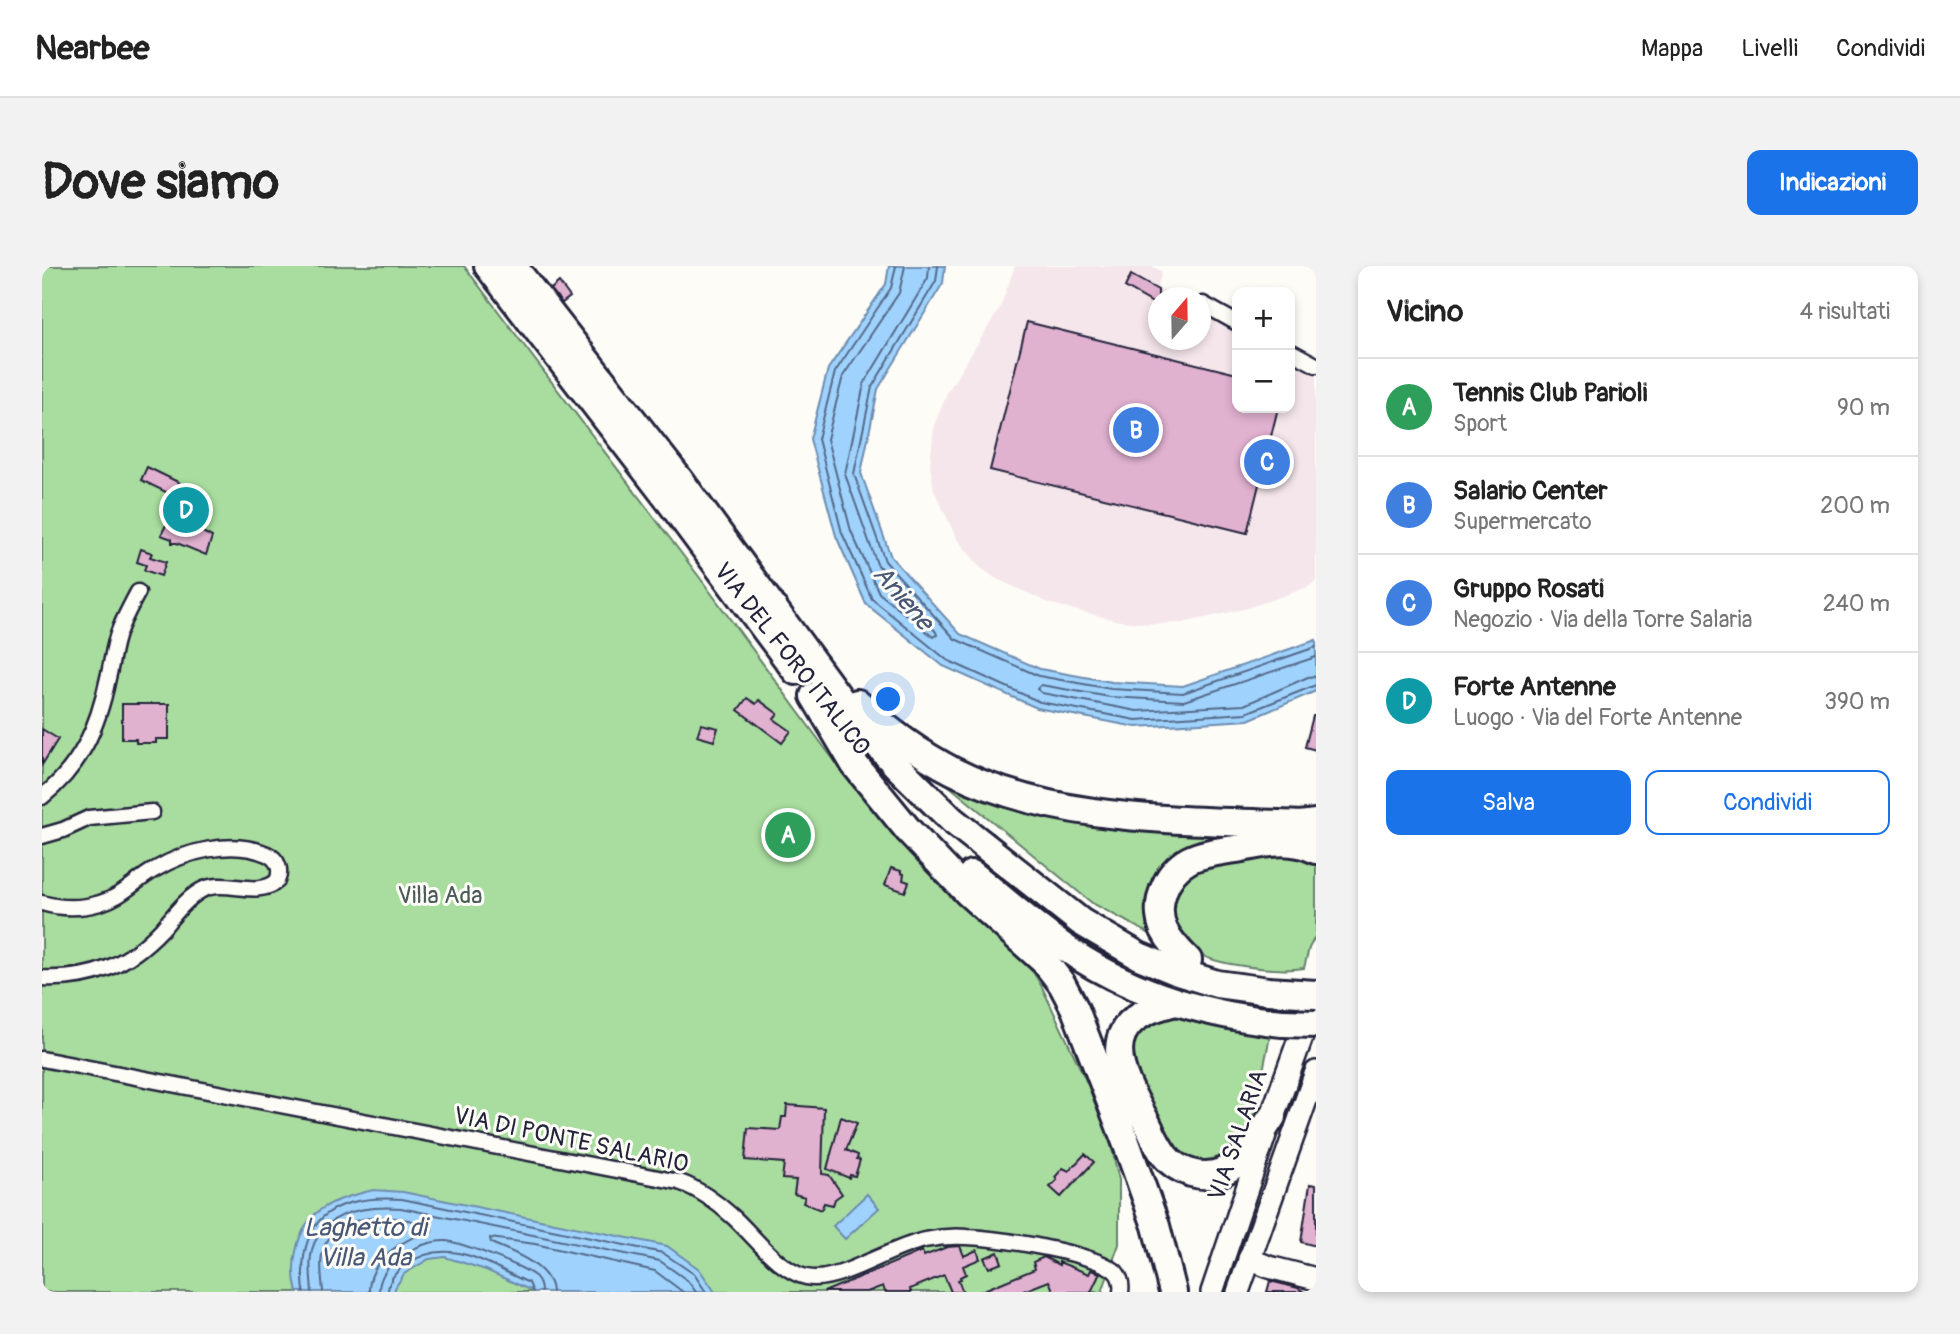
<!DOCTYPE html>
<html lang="it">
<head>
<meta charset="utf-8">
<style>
	:root { --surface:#fff; --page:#f2f2f2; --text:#222; --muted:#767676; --line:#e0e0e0; --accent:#1a73e8 }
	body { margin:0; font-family:Pangolin,sans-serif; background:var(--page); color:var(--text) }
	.controls { position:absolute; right:21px; top:21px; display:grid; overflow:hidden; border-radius:14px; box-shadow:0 4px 10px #0003 }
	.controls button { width:63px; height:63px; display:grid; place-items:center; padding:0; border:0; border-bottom:2px solid var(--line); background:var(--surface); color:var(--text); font:35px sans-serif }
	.compass { position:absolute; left:1106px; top:21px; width:63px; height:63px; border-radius:50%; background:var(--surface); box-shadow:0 4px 10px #0003; rotate:20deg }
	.you { position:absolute; left:847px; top:434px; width:24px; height:24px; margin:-18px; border:5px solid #fff; border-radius:50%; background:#1a73e8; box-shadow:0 0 0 10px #1a73e833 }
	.badge { display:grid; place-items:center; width:46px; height:46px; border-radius:50%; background:var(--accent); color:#fff; font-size:23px; font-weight:700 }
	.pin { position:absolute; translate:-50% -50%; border:4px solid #fff; box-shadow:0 2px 7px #0006 }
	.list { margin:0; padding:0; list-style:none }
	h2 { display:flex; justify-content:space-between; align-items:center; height:91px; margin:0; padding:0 28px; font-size:30px }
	h2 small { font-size:23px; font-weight:400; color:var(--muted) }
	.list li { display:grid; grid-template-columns:46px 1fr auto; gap:21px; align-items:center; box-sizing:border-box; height:98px; padding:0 28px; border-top:2px solid var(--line) }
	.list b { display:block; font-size:26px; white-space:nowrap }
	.list p { margin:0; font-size:23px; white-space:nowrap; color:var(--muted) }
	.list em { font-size:23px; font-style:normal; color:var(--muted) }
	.actions { display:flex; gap:14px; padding:21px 28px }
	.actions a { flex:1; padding:16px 0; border:2px solid var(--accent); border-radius:14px; text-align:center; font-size:24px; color:var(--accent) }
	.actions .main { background:var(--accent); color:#fff }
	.map { position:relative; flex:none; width:1274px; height:1026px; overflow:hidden; border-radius:14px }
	header { display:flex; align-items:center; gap:42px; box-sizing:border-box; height:98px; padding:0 35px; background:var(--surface); border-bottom:2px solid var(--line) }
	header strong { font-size:33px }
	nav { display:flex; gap:38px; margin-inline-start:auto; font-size:24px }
	.intro { display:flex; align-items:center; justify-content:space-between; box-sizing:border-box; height:168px; padding:0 42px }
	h1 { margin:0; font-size:49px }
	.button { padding:18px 32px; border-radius:14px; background:var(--accent); color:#fff; font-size:24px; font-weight:700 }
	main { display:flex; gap:42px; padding:0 42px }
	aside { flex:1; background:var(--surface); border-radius:14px; box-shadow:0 4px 10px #0003 }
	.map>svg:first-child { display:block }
	.built { fill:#f5e6eb }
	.green { fill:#a9dd9f; stroke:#66806d; stroke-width:2 }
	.water { fill:#9fd3fd; stroke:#6d8caf; stroke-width:2 }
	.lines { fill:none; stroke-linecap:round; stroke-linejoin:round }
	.shore { stroke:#546989; stroke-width:2 }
	.building { fill:#e1b1d0; stroke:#22223b; stroke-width:2 }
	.street-casing { stroke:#22223b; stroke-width:19 }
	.secondary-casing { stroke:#22223b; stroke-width:26 }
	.primary-casing { stroke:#22223b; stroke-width:28 }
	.highway-casing { stroke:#22223b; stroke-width:32 }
	.street { stroke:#fdfcf7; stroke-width:14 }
	.secondary { stroke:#fdfcf7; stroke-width:21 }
	.primary { stroke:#fdfcf7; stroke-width:23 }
	.highway { stroke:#fdfcf7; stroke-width:26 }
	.highway-bridge-casing { stroke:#22223b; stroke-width:32; stroke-linecap:butt }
	.highway-bridge { stroke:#fdfcf7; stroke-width:26 }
	.labels { text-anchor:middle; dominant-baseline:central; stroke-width:6; stroke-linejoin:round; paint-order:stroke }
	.street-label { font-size:24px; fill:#22223b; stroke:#fdfcf7 }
	.park-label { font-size:24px; fill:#4a5a59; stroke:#fdfcf7 }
	.water-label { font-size:26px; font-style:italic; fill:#485775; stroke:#fdfcf7 }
</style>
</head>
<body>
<header>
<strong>Nearbee</strong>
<nav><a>Mappa</a><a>Livelli</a><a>Condividi</a></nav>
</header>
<div class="intro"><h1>Dove siamo</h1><a class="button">Indicazioni</a></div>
<main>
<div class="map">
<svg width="1274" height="1026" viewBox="0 0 1274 1026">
	<rect width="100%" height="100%" fill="#fdfcf7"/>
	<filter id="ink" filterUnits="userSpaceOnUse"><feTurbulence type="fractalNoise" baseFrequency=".0143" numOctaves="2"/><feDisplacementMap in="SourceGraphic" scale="14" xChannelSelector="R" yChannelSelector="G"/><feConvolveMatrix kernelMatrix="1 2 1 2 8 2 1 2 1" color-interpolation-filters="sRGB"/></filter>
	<g filter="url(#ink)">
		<path class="built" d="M973 0H1110L1120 6 1115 21 1133 31 1116 32V74H1158L1159 46 1195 66V142H1248V96L1274 110V315L1266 321 1241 330 1202 343 1140 357 1112 358 1077 355 1009 338 953 312 939 302 915 273 892 224 888 199 892 160 906 125 958 42Z"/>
		<g class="green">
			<path d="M0 0H422L658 312 788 489 841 556 870 589 991 706 999 719 1064 857 1077 914V978L1060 1026H0Z"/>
			<path d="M879 497 941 525 1215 567 1141 588 1121 675 1050 637Z"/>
			<path d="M1238 583 1274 594V669L1267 682 1262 702C1238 706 1170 700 1151 684 1145 680 1136 670 1133 664 1128 655 1130 636 1130 626L1158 596Z"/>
			<path d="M1117 744 1229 765 1210 859 1183 898 1136 894 1085 790 1087 773Z"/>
		</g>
		<g class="water">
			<path d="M847 0H903L901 17 836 123 819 207 849 291 918 368 998 403 1070 416 1141 420 1274 374V425L1206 454 1094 461 995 442 901 400 824 338 794 270 768 173 786 103 844 18Z"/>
			<path d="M331 924 361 926 625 980 657 1003 673 1026H492L444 1004 403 991 387 993 362 1008 353 1022V1026H255C247 999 255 961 278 944 293 933 313 929 331 924Z"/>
			<path d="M825 928 837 942 803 973 791 960Z"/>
		</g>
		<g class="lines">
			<g class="shore">
				<path d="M854 0 849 22 793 106 776 173 800 267 830 333 905 394 998 436 1094 454 1204 447 1274 419"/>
				<path d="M863 0 857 27 801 110 785 173 809 265 837 327 891 371 895 369 894 366 835 298 803 208 822 118 886 12 887 0"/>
				<path d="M896 0 894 15 830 121 812 208 843 295 913 373 997 410 1069 423 1141 427 1274 381"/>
				<path d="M1274 391 1142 435 1068 431 999 419 995 423 1000 427 1095 445 1202 439 1266 411 1274 410"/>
				<path d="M262 1026C254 953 290 928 360 933L621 987 652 1008 664 1026"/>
				<path d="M270 1026C269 1009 265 988 275 972 291 943 330 940 359 942L618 995 645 1014 654 1026"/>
				<path d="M281 1026C280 1010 276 992 284 977 303 942 360 950 390 960V966C362 971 326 994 327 1026"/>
				<path d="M337 1026C336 997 378 974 404 975 421 977 481 1000 494 1011 498 1016 499 1020 499 1026"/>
				<path d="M346 1026C346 1015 354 1005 363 999 408 968 444 998 487 1017L491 1026"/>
				<path d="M510 1026C509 1000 471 986 449 977L448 972 493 978 613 1005 641 1026"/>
			</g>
		</g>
		<g class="building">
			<path d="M1089 9 1116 24V40L1083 21Z"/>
			<path d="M517 16 528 31 520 37 509 23Z"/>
			<path d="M985 56 1195 108V142H1236L1205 267 948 204Z"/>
			<path d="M105 201 138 217 132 230 99 214Z"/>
			<path d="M129 249 170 271 164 289 135 277H130V273L119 269Z"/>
			<path d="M99 283 110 287 108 291 124 296 119 310 102 304 104 299 95 296Z"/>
			<path d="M705 432 714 438 717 434 736 448 732 453 749 465 740 477 696 444Z"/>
			<path d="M80 438H127V473H114V477H94V473H80Z"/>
			<path d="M1271 450H1274V484L1263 481Z"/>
			<path d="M659 458 676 462 672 475 655 470Z"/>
			<path d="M0 463 16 473 0 499Z"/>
			<path d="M849 602 859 605V607L862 608 861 614 867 616 863 626 843 619Z"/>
			<path d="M745 839 782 842 780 908 787 909 800 928 793 933 791 939 782 937 779 944 761 937 763 931 752 928 754 914 740 913 742 897 703 894 706 862 738 864 740 851H744Z"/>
			<path d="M799 851 815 857 804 884 816 889 815 893 818 894 813 910 808 909 807 912 785 903Z"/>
			<path d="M1043 888 1052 896 1019 931 1008 921 1015 914 1013 911 1021 902 1027 905Z"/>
			<path d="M1268 918 1274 919V980L1259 976Z"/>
			<path d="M918 980 922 990 935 984 938 993 921 1000 924 1008 918 1011 919 1013 916 1014 921 1026H909L902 1009 868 1023 869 1026H843L841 1020 825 1026H782L880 985 882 990 905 981Z"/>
			<path d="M956 986 960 997 947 1002 942 992Z"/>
			<path d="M1002 991 1017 999V996L1047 1008 1049 1004 1058 1007 1049 1026H1012L1007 1015 979 1026H937L993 1003 991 996Z"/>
			<path d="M1228 1015 1256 1022 1262 1026H1225Z"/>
		</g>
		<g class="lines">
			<g class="street-casing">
				<g id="street">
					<path d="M1161 38 1195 57"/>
					<path d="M1248 85 1274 99"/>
					<path d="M0 531C39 500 56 461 66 412 70 397 71 380 77 365 82 352 89 339 96 326"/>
					<path d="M0 570 21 564 47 552 110 546"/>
					<path d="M0 637C20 643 38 643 58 637 80 631 93 615 112 604 143 585 191 573 225 588 236 593 240 604 235 615 215 633 182 611 158 625 143 634 131 650 120 663 85 700 50 714 0 712"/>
					<path d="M0 793 637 916C655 922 676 937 690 950 712 969 742 1013 773 1012 804 1012 849 981 883 974 897 971 911 970 925 971 954 972 1055 987 1074 1006 1079 1012 1080 1019 1079 1026"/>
				</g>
			</g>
			<g class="secondary-casing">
				<g id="secondary">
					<path d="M1207 993 1227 1001 1274 1013"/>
					<path d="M1170 1026 1223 869"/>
					<path d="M1196 1026 1274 806"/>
				</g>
			</g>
			<g class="primary-casing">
				<path id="primary" d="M1230 851 1274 729"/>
			</g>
			<g class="highway-casing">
				<g id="highway">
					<path d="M446 0 629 237 754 405"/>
					<path d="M471 0 637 213 814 455 855 500 910 554 1039 656 1097 690 1136 706 1175 718 1226 725 1274 728"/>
					<path d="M772 430 813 499 867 565 925 626 1003 696 1020 718 1033 743 1084 876 1114 960 1131 1026"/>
					<path d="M815 437C844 463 876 487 911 505 1017 558 1143 553 1258 559L1274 557"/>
					<path d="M930 608C960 632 988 657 1019 679 1085 726 1161 749 1241 757"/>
					<path d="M1146 694C1137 685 1128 676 1122 664 1111 639 1123 607 1147 594 1163 586 1183 585 1200 582 1226 577 1249 571 1274 584"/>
					<path d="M1134 736C1051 754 1075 803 1105 857 1110 868 1115 880 1123 890 1129 898 1140 904 1149 907 1190 919 1211 879 1230 851"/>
				</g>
			</g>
			<use href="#street" class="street"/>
			<use href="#secondary" class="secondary"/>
			<use href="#primary" class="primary"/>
			<use href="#highway" class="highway"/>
			<g class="highway-bridge-casing">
				<path id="highway-bridge" d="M1241 757 1274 758"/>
			</g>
			<use href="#highway-bridge" class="highway-bridge"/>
		</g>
	</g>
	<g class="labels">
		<g class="street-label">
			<text transform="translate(750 393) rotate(52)">VIA DEL FORO ITALICO</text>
			<text transform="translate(1196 869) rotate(-71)">VIA SALARIA</text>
			<text transform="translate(529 874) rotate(12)">VIA DI PONTE SALARIO</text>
		</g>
		<g class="park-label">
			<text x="398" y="629">Villa Ada</text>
		</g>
		<g class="water-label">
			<text transform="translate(861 332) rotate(49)">Aniene</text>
			<text x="323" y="962">Laghetto di<tspan x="323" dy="30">Villa Ada</tspan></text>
		</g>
	</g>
</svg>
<div class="controls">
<button>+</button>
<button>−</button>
</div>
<svg class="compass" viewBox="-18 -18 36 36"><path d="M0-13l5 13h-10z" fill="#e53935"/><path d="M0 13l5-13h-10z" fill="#767676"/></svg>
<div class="you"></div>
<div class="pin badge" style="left:746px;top:569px;background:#2e9e5b">A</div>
<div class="pin badge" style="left:1094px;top:164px;background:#3f7fe0">B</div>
<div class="pin badge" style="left:1225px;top:196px;background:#3f7fe0">C</div>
<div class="pin badge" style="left:144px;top:244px;background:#0f9aa8">D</div>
</div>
<aside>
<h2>Vicino<small>4 risultati</small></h2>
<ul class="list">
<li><span class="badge" style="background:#2e9e5b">A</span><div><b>Tennis Club Parioli</b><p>Sport</p></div><em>90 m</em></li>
<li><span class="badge" style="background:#3f7fe0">B</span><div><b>Salario Center</b><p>Supermercato</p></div><em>200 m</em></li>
<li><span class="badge" style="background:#3f7fe0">C</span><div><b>Gruppo Rosati</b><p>Negozio · Via della Torre Salaria</p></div><em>240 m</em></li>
<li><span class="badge" style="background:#0f9aa8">D</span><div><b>Forte Antenne</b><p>Luogo · Via del Forte Antenne</p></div><em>390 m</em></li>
</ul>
<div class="actions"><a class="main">Salva</a><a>Condividi</a></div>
</aside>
</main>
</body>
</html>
